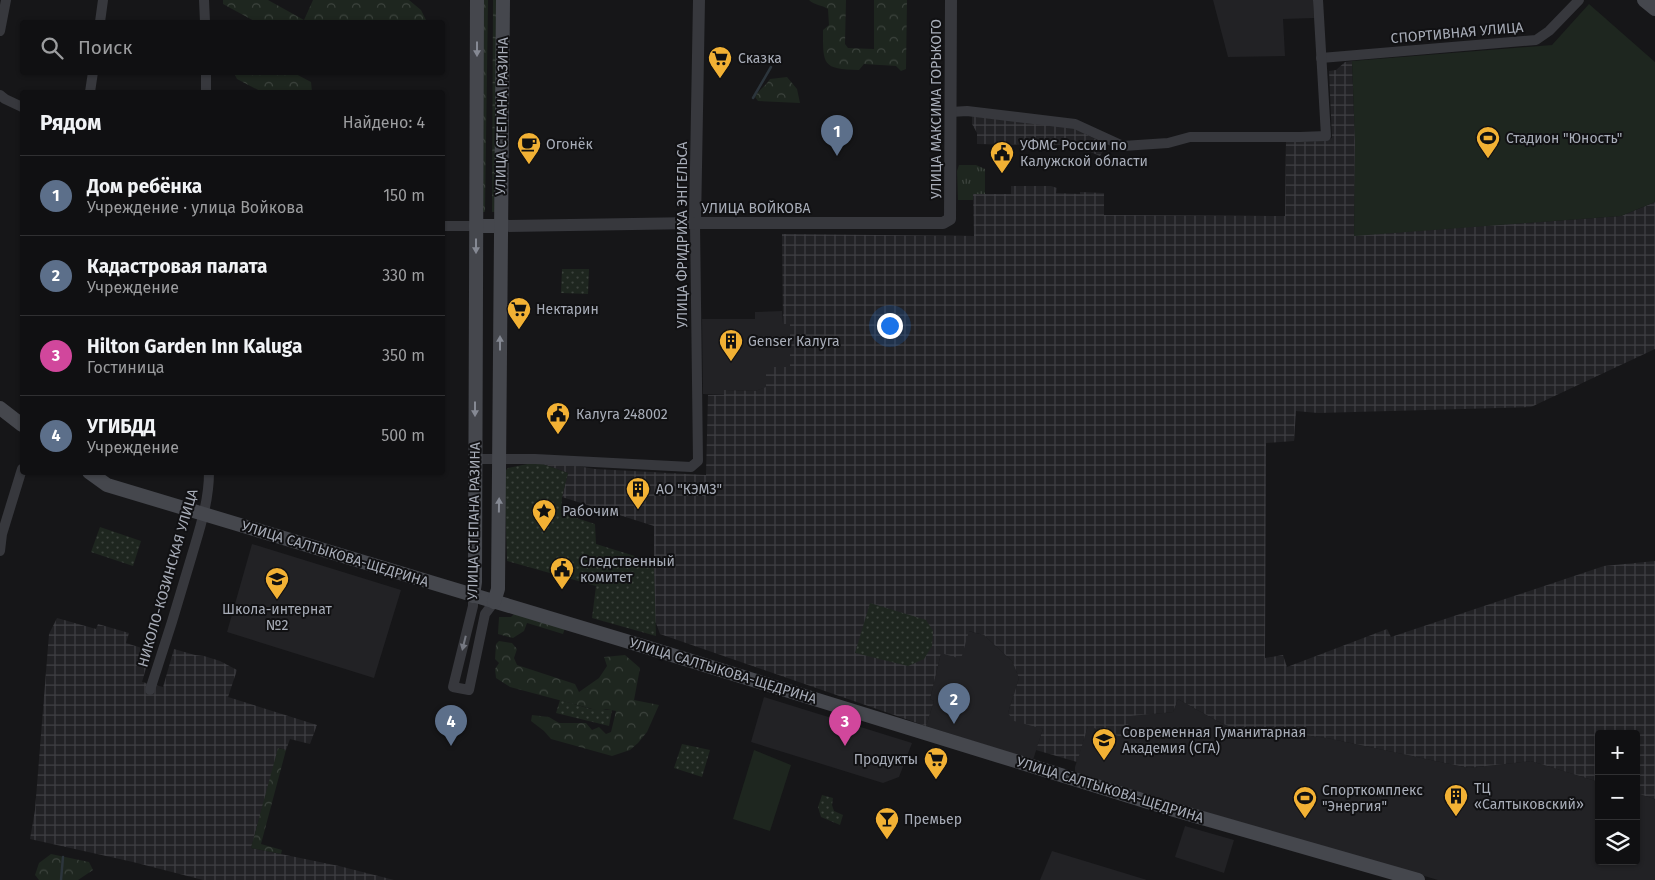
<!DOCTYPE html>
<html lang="ru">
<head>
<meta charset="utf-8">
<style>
	:root { --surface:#101012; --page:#19191b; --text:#f1f3f6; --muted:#9c9d9f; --line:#303032; --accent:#f2b134 }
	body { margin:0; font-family:"Fira Sans",sans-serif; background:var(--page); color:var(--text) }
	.controls { position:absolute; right:15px; bottom:15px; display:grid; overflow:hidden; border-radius:5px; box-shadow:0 1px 4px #0004 }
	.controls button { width:45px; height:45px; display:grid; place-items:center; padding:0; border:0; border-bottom:1px solid var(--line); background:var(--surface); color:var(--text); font:25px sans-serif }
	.you { position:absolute; left:889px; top:325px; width:18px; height:18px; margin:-12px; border:4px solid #fff; border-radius:50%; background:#1a73e8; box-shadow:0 0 0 8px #1a73e833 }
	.badge { display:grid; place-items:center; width:32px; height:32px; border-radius:50%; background:var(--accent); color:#fff; font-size:16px; font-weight:700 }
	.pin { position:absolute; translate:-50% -41px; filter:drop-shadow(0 1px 2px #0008) }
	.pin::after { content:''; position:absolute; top:26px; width:18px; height:15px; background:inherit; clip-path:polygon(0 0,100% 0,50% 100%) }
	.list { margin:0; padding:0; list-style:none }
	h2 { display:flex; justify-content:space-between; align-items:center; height:65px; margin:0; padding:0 20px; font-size:21px }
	h2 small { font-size:16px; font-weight:400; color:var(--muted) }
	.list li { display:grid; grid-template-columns:32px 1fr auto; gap:15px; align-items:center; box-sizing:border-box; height:80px; padding:0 20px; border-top:1px solid var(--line) }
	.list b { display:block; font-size:19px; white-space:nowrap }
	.list p { margin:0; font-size:16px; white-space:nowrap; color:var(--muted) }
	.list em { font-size:16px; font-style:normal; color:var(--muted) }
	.icon { flex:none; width:28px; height:28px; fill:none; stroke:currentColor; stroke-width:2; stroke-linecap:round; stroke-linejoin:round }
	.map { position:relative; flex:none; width:1655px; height:880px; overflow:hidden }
	.search { position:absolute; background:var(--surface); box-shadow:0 1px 4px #0004; left:20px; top:20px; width:425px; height:55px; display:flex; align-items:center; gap:12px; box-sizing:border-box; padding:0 18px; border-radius:5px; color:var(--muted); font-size:19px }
	.panel { position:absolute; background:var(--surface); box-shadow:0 1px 4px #0004; left:20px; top:90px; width:425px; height:385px; border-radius:5px }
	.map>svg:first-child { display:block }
	.built { fill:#222225 }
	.industrial { fill:url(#industrial-grid) }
	.grass { fill:url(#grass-tufts) }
	.forest { fill:url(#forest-crowns) }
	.park { fill:url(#park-dots) }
	.pitch { fill:#1e261f }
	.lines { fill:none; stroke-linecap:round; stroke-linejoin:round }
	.stream { stroke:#2c353c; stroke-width:2.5 }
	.minor { stroke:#37383d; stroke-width:10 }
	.tertiary { stroke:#37383d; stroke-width:12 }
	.secondary { stroke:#45474d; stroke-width:14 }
	.oneway { fill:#858993 }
	.oneway2 { fill:#757881 }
	.labels { text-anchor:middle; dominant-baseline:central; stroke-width:4; stroke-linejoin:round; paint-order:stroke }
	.street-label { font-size:14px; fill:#a8adb8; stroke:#111113 }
	.poi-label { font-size:14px; fill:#a8adb8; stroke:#111113; text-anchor:start }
</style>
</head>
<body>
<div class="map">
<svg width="1655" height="880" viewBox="0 0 1655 880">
	<defs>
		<pattern id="industrial-grid" width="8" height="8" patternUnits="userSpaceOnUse" patternTransform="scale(1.25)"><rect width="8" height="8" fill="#222225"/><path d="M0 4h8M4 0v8" fill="none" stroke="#3f3f43"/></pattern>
		<pattern id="grass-tufts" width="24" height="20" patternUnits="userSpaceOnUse" patternTransform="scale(1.25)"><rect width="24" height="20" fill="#1e261f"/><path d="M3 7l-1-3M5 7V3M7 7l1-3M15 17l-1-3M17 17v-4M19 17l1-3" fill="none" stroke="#3c433d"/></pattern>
		<pattern id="forest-crowns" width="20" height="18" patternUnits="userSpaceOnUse" patternTransform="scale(1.25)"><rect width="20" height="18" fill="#1e261f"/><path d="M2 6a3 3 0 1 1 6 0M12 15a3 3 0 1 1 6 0" fill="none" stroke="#3c433d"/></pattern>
		<pattern id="park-dots" width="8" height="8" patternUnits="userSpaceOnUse" patternTransform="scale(1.25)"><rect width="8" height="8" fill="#1e261f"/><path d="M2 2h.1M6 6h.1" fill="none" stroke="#3c433d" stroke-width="1.8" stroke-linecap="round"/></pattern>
	</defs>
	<rect width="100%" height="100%" fill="#161618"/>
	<g class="built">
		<path d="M1213 0H1313L1314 18 1283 19 1285 56 1228 57Z"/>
		<path d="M782 311 783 323 790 324V367H766L767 387 755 391 724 390V395L703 394 702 319H755V312Z"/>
		<path d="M252 544 401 590 374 678 227 632Z"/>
		<path d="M968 631 984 635 1012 661 1019 678 1008 713 1043 729 1033 760 926 726 934 701 930 699 941 653Z"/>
		<path d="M764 697 912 743 899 777 883 783 751 742Z"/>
		<path d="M1178 699 1219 722 1261 739 1265 730 1327 738 1469 768 1531 761 1599 782V861H1636V793L1655 799V880H1438L1075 774V767L1088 726 1131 716 1173 712Z"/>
		<path d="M1185 826 1234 840 1224 873 1175 857Z"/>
		<path d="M1052 851 1147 880H1040Z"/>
	</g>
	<g class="industrial">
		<path d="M1352 61 1355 141 1354 235 1621 216 1655 202V349L1531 407 1318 413 1296 411 1294 441 1266 443 1265 658 1283 655 1287 667 1387 629 1391 637 1604 566 1655 561V799L1636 793V734H1599V782L1531 761 1469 768 1327 738 1265 730 1261 740 1219 722 1178 699 1173 712 1131 716 1124 738 1088 726 1077 762 1036 750 1043 729 1014 721 1008 713 1019 678 1012 661 984 635 969 631 961 659 941 653 930 699 934 701 926 726 660 634 656 623 654 622V526L562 497 568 473 537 462 535 459 595 469 706 475 708 395H724V390L755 391 766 387V367H790V324H783L782 234 974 236 973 194H1011V186H1051L1057 188 1056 193 1080 194V192L1104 193V215L1285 216 1286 142 1321 141 1332 138 1329 71 1336 70 1345 62Z"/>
		<path d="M972 116 1074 128 1101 142H1109L1100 156 1083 149 1082 145 977 144V133L972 124Z"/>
		<path d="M57 618 96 629 98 624 129 633 126 643 151 651 142 682 163 687 174 649 195 655 204 656 220 661 237 670 228 697 317 725 310 744 290 739 286 750 279 748 251 848 339 866 394 880H203L133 862 30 839 35 810 49 634Z"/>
	</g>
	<path class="grass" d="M959 165H976L985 169V194H973V200H958L957 171Z"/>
	<g class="forest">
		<path d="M223 0H268L304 20 313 0H409L421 10 427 22H256L223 4Z"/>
		<path d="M482 0H488L485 212H481Z"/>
		<path d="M493 0H500L498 212H492Z"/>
		<path d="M809 0H846L845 44 848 48 874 49V0H907L906 69 901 71 896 66 864 64 859 70C822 69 823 65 823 30L829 25 828 9C822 5 814 5 809 0Z"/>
		<path d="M234 73H294L311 82 312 92H262L237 79Z"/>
		<path d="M787 77 797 89 800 103 758 101 755 97C759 89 766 86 770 79Z"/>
		<path d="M515 613 565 628 563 634 527 623 524 631 513 638 498 634 499 617H511Z"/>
		<path d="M499 641 512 643 517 649 514 658 517 665 575 684 579 692 599 678 607 666 604 657 625 655 640 668 634 700 659 705 647 732 638 743 630 750 612 756 551 739 544 731 531 721 532 715 549 717 559 723H586L592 730 599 727 606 734 611 732 616 711 606 709 600 711 510 687 496 678 495 669 499 663 495 659 496 644Z"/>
		<path d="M278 748 286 750 261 844 282 850 281 854 251 848Z"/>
		<path d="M51 854 89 862 93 870 78 880H39L35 875 39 863Z"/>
	</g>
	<g class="park">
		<path d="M562 269H589L588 294 561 293Z"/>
		<path d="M537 462 568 473 562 497 561 513 595 524 596 544 654 562 656 636 592 618 596 586 507 561 504 472 508 468Z"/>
		<path d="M100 527 141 541 133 566 91 552Z"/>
		<path d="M870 603 926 620 933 631 932 646 924 659 908 666 855 653Z"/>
		<path d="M560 700 591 709 612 710 609 726 556 713Z"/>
		<path d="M682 744 710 750 702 777 674 768Z"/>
		<path d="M822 795 833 798 832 805 834 811 843 815 840 825 821 817 818 807Z"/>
	</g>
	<g class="pitch">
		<path d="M1589 4 1655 62V202L1621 216 1354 236 1355 141 1352 61 1552 45Z"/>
		<path d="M754 750 791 765 770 831 733 819Z"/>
	</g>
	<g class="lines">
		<g class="stream">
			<path d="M753 98 771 67"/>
			<path d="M61 880 63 857"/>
		</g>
		<g class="minor">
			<path d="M204 0 205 22"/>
			<path d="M100 22 103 0"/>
			<path d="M0 31 6 0"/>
			<path d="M1321 58 1536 40 1549 31 1579 0"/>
			<path d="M206 72V92"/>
			<path d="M90 92 93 72"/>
			<path d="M0 95 5 99 22 107"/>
			<path d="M951 112 967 111 1075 124 1123 146 1168 143 1190 137H1300L1326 136 1318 0"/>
			<path d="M442 226H476"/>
			<path d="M475 459H535L691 467 698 461 695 223"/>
			<path d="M0 551 2 534 22 469"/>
			<path d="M473 596V606L453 687 469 690 485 614 494 602"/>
			<path d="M150 690C165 645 179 600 192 555 200 528 209 501 209 472"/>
		</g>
		<g class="tertiary">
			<path d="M695 223 699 0"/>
			<path d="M501 226 695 223H943L950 219 951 0"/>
		</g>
		<g class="secondary">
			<path d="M1644 0 1655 9"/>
			<path d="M476 226H501"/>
			<path d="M0 408 22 425"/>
			<path d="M89 472 107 485 646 647 1171 809 1418 880"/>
			<path d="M473 596 475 582 477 0"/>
			<path d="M494 602 498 589 503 0"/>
		</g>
	</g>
	<defs><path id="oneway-solid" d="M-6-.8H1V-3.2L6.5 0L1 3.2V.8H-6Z" transform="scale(1.25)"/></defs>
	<g class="oneway">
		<use href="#oneway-solid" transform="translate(477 49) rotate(90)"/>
		<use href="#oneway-solid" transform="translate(476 246) rotate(90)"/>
		<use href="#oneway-solid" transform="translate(500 343) rotate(-90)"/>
		<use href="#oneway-solid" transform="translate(475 409) rotate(90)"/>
		<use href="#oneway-solid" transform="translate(499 505) rotate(-89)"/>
	</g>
	<use class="oneway2" href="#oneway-solid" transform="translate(464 643) rotate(104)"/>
	<defs>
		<g id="supermarket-pin" transform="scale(1.25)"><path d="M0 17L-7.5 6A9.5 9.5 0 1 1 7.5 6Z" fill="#f2b134" stroke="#111113"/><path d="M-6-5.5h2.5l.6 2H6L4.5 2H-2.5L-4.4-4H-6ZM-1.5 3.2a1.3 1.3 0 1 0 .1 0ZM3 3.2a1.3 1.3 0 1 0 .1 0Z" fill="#111"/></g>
		<g id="stadium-pin" transform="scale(1.25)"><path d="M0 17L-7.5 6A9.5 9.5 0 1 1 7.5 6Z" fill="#f2b134" stroke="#111113"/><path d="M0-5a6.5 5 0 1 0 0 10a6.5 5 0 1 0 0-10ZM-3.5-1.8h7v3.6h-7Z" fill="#111"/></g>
		<g id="cafe-pin" transform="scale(1.25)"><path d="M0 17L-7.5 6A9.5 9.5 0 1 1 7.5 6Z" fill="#f2b134" stroke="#111113"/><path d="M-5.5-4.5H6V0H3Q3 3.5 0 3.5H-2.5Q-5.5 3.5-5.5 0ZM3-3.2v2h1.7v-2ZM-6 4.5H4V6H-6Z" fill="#111"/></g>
		<g id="civic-pin" transform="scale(1.25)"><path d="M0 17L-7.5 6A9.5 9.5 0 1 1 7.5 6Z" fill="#f2b134" stroke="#111113"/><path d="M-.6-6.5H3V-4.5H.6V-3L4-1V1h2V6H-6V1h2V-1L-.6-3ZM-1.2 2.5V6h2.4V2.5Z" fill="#111"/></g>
		<g id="building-pin" transform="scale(1.25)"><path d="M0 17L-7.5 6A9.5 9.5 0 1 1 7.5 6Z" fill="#f2b134" stroke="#111113"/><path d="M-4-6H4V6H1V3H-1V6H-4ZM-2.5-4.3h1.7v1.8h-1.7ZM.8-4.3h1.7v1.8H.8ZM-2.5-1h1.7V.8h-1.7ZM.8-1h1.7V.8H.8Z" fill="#111"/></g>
		<g id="sight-pin" transform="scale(1.25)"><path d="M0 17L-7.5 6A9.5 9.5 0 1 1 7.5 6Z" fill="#f2b134" stroke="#111113"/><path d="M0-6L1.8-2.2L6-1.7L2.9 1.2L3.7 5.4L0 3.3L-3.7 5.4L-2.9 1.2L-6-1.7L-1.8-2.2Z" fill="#111"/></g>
		<g id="school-pin" transform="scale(1.25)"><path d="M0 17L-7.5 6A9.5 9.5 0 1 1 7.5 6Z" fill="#f2b134" stroke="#111113"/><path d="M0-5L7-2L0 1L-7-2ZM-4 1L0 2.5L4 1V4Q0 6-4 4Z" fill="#111"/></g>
		<g id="university-pin" transform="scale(1.25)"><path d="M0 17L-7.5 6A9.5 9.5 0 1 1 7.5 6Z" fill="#f2b134" stroke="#111113"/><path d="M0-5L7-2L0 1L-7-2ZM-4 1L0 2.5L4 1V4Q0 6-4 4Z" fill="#111"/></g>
		<g id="bar-pin" transform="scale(1.25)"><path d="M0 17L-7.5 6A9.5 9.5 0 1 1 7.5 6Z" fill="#f2b134" stroke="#111113"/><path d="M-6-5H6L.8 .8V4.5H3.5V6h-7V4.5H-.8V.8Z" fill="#111"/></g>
	</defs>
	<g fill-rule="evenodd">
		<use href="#supermarket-pin" x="720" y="58"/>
		<use href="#stadium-pin" x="1488" y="138"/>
		<use href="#cafe-pin" x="529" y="144"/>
		<use href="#civic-pin" x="1002" y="153"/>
		<use href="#supermarket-pin" x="519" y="309"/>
		<use href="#building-pin" x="731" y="341"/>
		<use href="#civic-pin" x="558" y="414"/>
		<use href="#building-pin" x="638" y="489"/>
		<use href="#sight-pin" x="544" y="511"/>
		<use href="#civic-pin" x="562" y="569"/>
		<use href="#school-pin" x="277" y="579"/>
		<use href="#university-pin" x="1104" y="740"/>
		<use href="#supermarket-pin" x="936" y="759"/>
		<use href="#building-pin" x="1456" y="796"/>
		<use href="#stadium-pin" x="1305" y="798"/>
		<use href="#bar-pin" x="887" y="819"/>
	</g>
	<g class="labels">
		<g class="street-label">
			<text transform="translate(1457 33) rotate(-5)">СПОРТИВНАЯ УЛИЦА</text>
			<text transform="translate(936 109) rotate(-90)">УЛИЦА МАКСИМА ГОРЬКОГО</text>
			<text transform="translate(502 116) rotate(-89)">УЛИЦА СТЕПАНА РАЗИНА</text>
			<text x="756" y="208">УЛИЦА ВОЙКОВА</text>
			<text transform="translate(682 235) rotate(-90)">УЛИЦА ФРИДРИХА ЭНГЕЛЬСА</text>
			<text transform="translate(474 521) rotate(-89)">УЛИЦА СТЕПАНА РАЗИНА</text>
			<text transform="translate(335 554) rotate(17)">УЛИЦА САЛТЫКОВА-ЩЕДРИНА</text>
			<text transform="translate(168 578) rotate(-74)">НИКОЛО-КОЗИНСКАЯ УЛИЦА</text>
			<text transform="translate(723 671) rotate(17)">УЛИЦА САЛТЫКОВА-ЩЕДРИНА</text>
			<text transform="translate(1110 790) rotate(17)">УЛИЦА САЛТЫКОВА-ЩЕДРИНА</text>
		</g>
		<g class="poi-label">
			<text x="738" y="58">Сказка</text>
			<text x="1506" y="138">Стадион "Юность"</text>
			<text x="546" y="144">Огонёк</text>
			<text x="1020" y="145">УФМС России по<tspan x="1020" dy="16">Калужской области</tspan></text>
			<text x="536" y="309">Нектарин</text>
			<text x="748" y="341">Genser Калуга</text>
			<text x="576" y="414">Калуга 248002</text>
			<text x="656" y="489">АО "КЭМЗ"</text>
			<text x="562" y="511">Рабочим</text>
			<text x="580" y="561">Следственный<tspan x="580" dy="16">комитет</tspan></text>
			<text x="277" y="609" text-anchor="middle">Школа-интернат<tspan x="277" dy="16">№2</tspan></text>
			<text x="1122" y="732">Современная Гуманитарная<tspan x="1122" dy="16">Академия (СГА)</tspan></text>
			<text x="918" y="759" text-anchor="end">Продукты</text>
			<text x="1474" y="788">ТЦ<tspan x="1474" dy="16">«Салтыковский»</tspan></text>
			<text x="1322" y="790">Спорткомплекс<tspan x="1322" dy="16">"Энергия"</tspan></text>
			<text x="904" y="819">Премьер</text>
		</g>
	</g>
</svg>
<div class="controls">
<button>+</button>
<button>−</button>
<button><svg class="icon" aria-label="layers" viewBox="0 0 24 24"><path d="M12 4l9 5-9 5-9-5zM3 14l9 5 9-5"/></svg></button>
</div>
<div class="you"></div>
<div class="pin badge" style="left:837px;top:156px;background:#5c6f8a">1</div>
<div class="pin badge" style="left:954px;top:724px;background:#5c6f8a">2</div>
<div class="pin badge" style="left:845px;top:746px;background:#d1479c">3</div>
<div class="pin badge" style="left:451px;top:746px;background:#5c6f8a">4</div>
<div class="search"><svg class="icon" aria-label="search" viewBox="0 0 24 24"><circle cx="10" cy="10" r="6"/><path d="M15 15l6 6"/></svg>Поиск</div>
<section class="panel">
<h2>Рядом<small>Найдено: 4</small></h2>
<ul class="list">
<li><span class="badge" style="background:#5c6f8a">1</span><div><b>Дом ребёнка</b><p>Учреждение · улица Войкова</p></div><em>150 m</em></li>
<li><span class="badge" style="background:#5c6f8a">2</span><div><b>Кадастровая палата</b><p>Учреждение</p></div><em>330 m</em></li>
<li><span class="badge" style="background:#d1479c">3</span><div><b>Hilton Garden Inn Kaluga</b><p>Гостиница</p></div><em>350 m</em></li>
<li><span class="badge" style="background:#5c6f8a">4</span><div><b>УГИБДД</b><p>Учреждение</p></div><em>500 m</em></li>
</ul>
</section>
</div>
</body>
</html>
